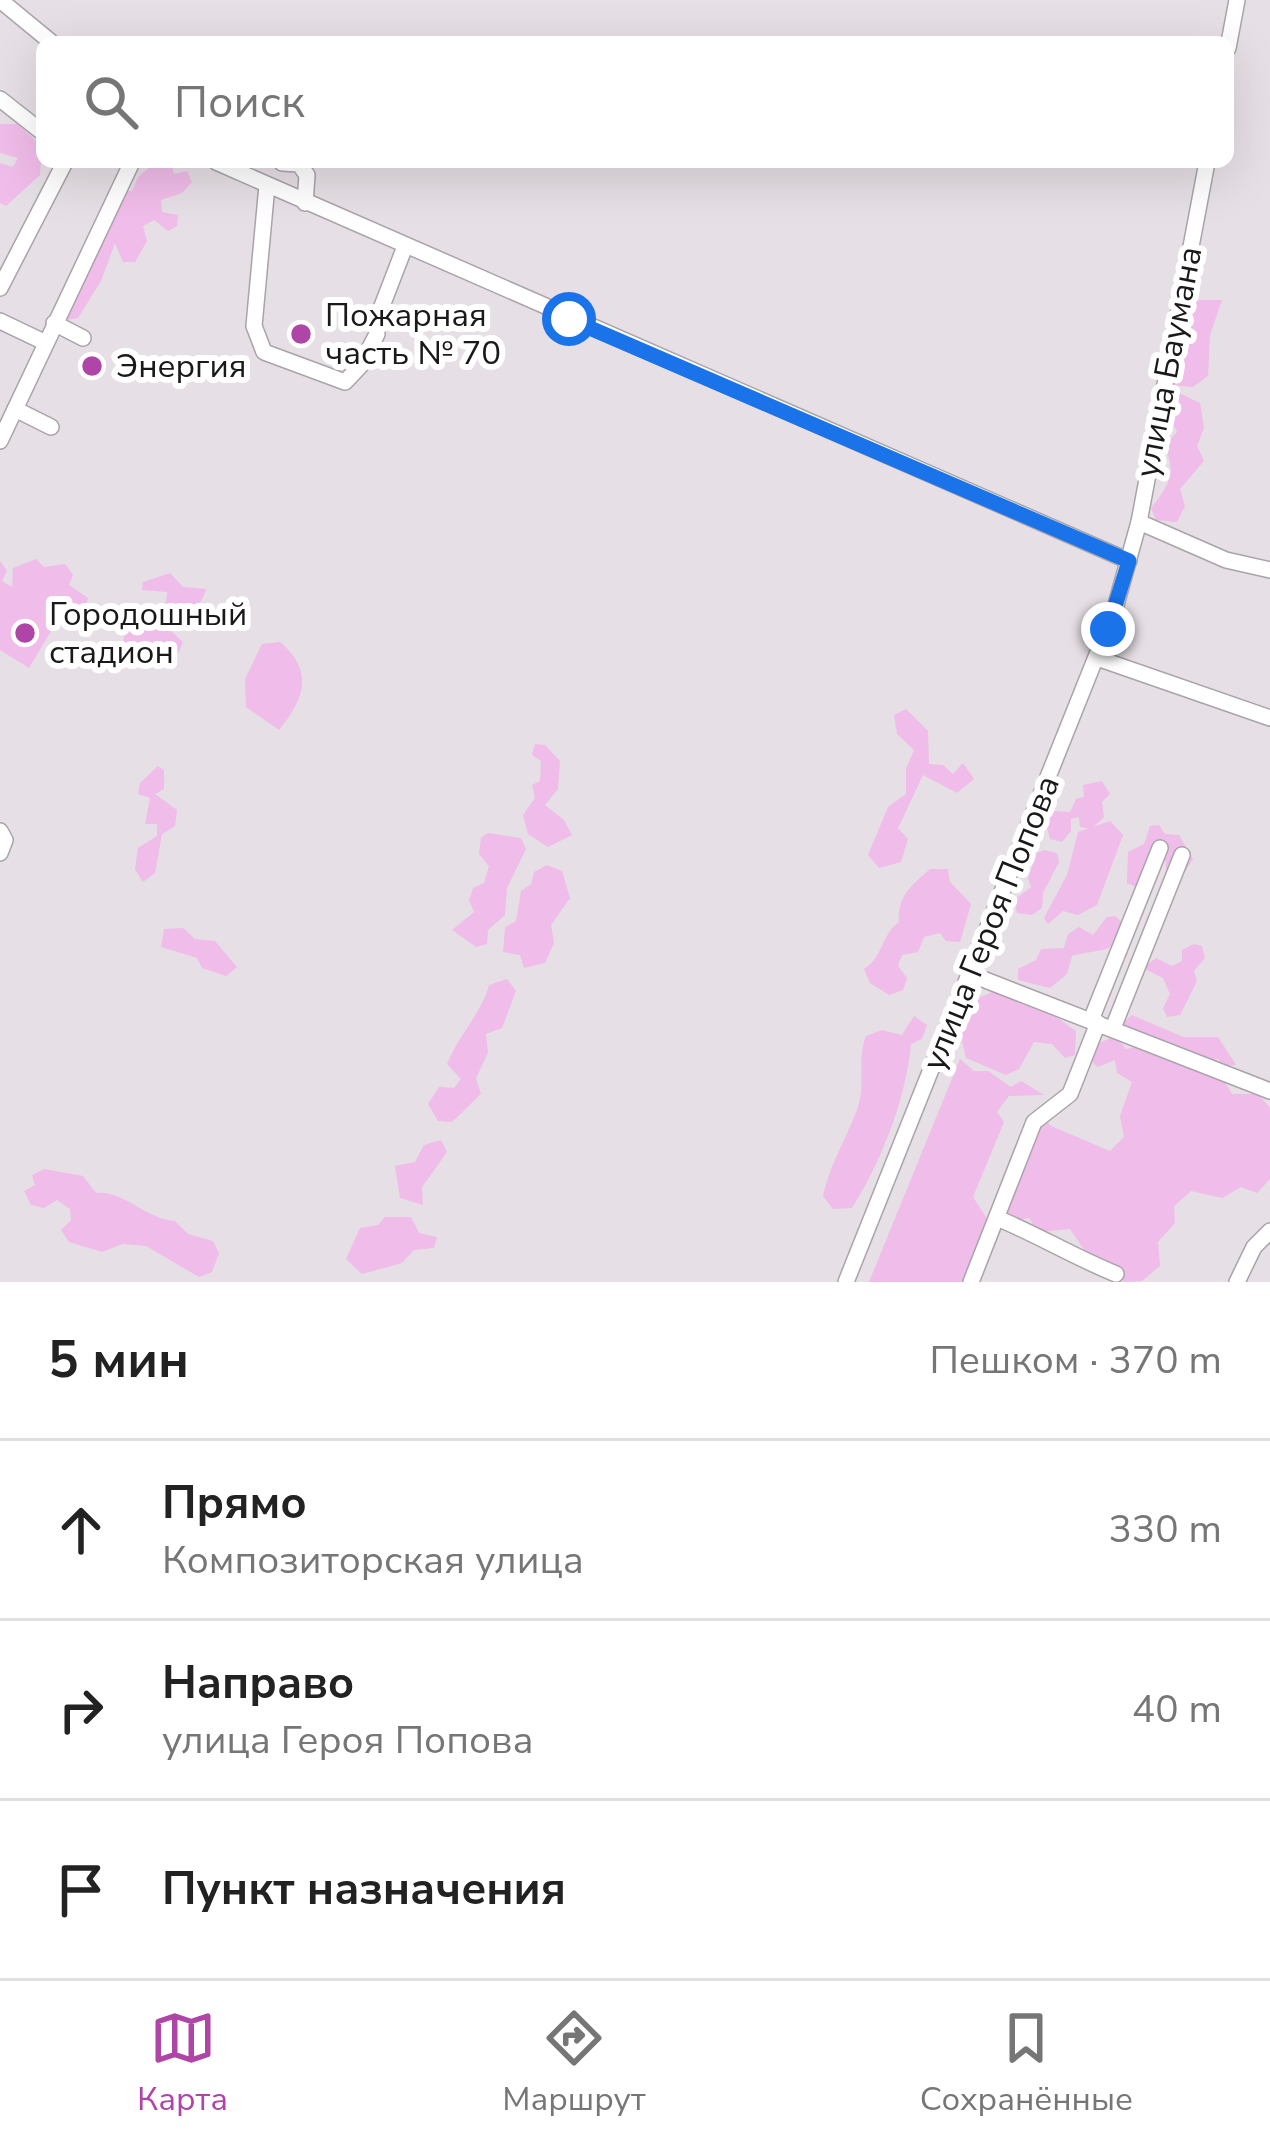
<!DOCTYPE html>
<html lang="ru">
<head>
<meta charset="utf-8">
<style>
	:root { --surface:#fff; --page:#f6f6f6; --text:#222; --muted:#767676; --line:#e0e0e0; --accent:#ae45a7 }
	body { margin:0; font-family:"Nunito Sans",sans-serif; background:var(--page); color:var(--text) }
	.stop { position:absolute; width:36px; height:36px; margin:-27px; border:9px solid #1a73e8; border-radius:50%; background:#fff }
	.stop.end { background:#1a73e8; border-color:#fff; box-shadow:0 3px 12px #0008 }
	.list { margin:0; padding:0; list-style:none }
	h2 { display:flex; justify-content:space-between; align-items:center; height:156px; margin:0; padding:0 48px; font-size:51px }
	h2 small { font-size:39px; font-weight:400; color:var(--muted) }
	.list li { display:grid; grid-template-columns:78px 1fr auto; gap:36px; align-items:center; box-sizing:border-box; height:180px; padding:0 48px; border-top:3px solid var(--line) }
	.list b { display:block; font-size:45px; white-space:nowrap }
	.list p { margin:0; font-size:39px; white-space:nowrap; color:var(--muted) }
	.list em { font-size:39px; font-style:normal; color:var(--muted) }
	.icon { flex:none; width:66px; height:66px; fill:none; stroke:currentColor; stroke-width:2; stroke-linecap:round; stroke-linejoin:round }
	.map { position:relative; flex:none; width:1270px; height:1282px; overflow:hidden }
	.search { position:absolute; background:var(--surface); box-shadow:0 12px 48px #0002; left:36px; right:36px; top:36px; height:132px; display:flex; align-items:center; gap:30px; box-sizing:border-box; padding:0 42px; border-radius:18px; color:var(--muted); font-size:45px }
	.sheet { height:696px; background:var(--surface) }
	nav { display:flex; justify-content:space-around; align-items:center; box-sizing:border-box; height:168px; border-top:3px solid var(--line); background:var(--surface); font-size:33px; color:var(--muted) }
	nav a { display:grid; justify-items:center; gap:6px }
	nav .on { color:var(--accent) }
	.map>svg:first-child { display:block }
	.green { fill:#f0bce9 }
	.lines { fill:none; stroke-linecap:round; stroke-linejoin:round }
	.minor-casing { stroke:#aaa3a9; stroke-width:18 }
	.minor { stroke:#fff; stroke-width:15 }
	.route { stroke:#1a73e8; stroke-width:15 }
	.poi-dot { fill:#ae45a7; stroke:#fff; stroke-width:4.5 }
	.labels { text-anchor:middle; dominant-baseline:central; stroke-width:12; stroke-linejoin:round; paint-order:stroke }
	.poi-label { font-size:33px; fill:#1a181a; stroke:#fff; text-anchor:start }
	.street-label { font-size:33px; fill:#1a181a; stroke:#fff }
</style>
</head>
<body>
<div class="map">
<svg width="1270" height="1282" viewBox="0 0 1270 1282">
	<rect width="100%" height="100%" fill="#e6dfe5"/>
	<g class="green">
		<path d="M0 124H17L42 146 40 175 6 206 0 203V163L13 167 18 158 0 153Z"/>
		<path d="M156 162H171L174 174 187 171 192 182 182 193 161 200 162 212 178 215 177 226 168 231 154 220 143 226 147 241 135 262H123L115 243 101 281 78 318 67 320 65 310 115 190 132 191 138 177Z"/>
		<path d="M1199 300H1222L1210 335 1208 376 1193 387 1169 385 1181 348 1192 340 1189 308Z"/>
		<path d="M1175 391 1200 403 1204 428 1197 446 1204 461 1180 489 1185 506 1177 522 1156 520 1151 508C1168 487 1178 472 1164 446L1177 432 1167 411Z"/>
		<path d="M36 559 44 567 65 564 73 575 69 585 88 598 85 609 58 619 29 668 0 650V561L7 571 2 581 12 587 13 568Z"/>
		<path d="M170 573 183 587 206 589C200 609 190 616 170 621V630L183 642 172 667 158 666V649L147 647 134 661 121 662 124 636 138 627 142 615 166 602 167 592 142 590 143 582Z"/>
		<path d="M280 642C314 671 305 698 279 730L246 707 245 679 262 644Z"/>
		<path d="M906 709 928 731 929 764 943 765 953 774 963 763 974 779 957 793 923 775 898 828 908 839 901 862 879 868 868 855 888 807 906 794V769L914 750 897 734 894 715Z"/>
		<path d="M535 744 545 745 560 761 558 789 545 805 564 820 572 835 548 847 528 834 523 815 535 798 532 785 540 781 541 761 532 755Z"/>
		<path d="M158 766 164 770V789L155 794 177 810 175 826 162 834 155 873 143 882 135 869 138 848 157 836V824H145L150 798 138 794 140 783Z"/>
		<path d="M1102 781 1110 794 1102 802 1104 817 1091 829 1080 827 1079 817 1071 819V831L1062 842 1050 839 1046 824 1054 811 1070 812 1076 799 1084 797 1083 785Z"/>
		<path d="M1110 821 1123 835 1097 905 1078 915 1063 911 1048 924 1044 918 1067 875 1078 832Z"/>
		<path d="M1159 825 1165 834 1179 835 1193 859 1177 884 1167 878 1164 848 1136 887 1127 883 1128 852 1144 844 1150 826Z"/>
		<path d="M488 833 521 838 526 849 507 888 505 915 488 930 487 944 476 947 452 930 474 912 469 900 473 888 484 883 489 866 479 854 481 838Z"/>
		<path d="M1044 850 1057 853 1059 862 1043 893 1042 908 1032 915 1017 913 1014 900 1031 887 1028 878 1037 853Z"/>
		<path d="M547 865 562 871 570 898 551 925 554 943 545 963 524 968 520 955 503 952 505 927 516 921 521 891 531 884 534 872Z"/>
		<path d="M930 869H948L950 882 971 904 960 942 946 941 940 933 924 937 918 952 902 955 898 966 907 978 903 990 889 995 870 983 864 969C883 958 881 935 899 922 897 896 912 885 930 869Z"/>
		<path d="M1115 916 1125 925C1117 956 1098 948 1072 956L1067 974 1050 988 1018 980V969L1036 960 1041 949 1064 948 1068 934 1079 927 1093 935 1107 917Z"/>
		<path d="M183 928 195 939 215 941 237 967 226 976 202 968 197 958 161 947 164 929Z"/>
		<path d="M1194 944 1202 946 1205 958 1194 971 1197 981 1180 1015 1167 1017 1163 1008 1170 994 1163 978 1143 968 1156 958 1172 966 1182 961V950Z"/>
		<path d="M507 979 516 991 502 1028 486 1034 488 1053 476 1078 481 1094 452 1122 438 1121 428 1104 439 1087 454 1088 461 1079 447 1064C459 1034 482 1013 489 985Z"/>
		<path d="M997 990 1049 1012 1076 1031 1075 1055 1065 1058 1052 1044 1034 1042 1019 1069 1006 1075 966 1058 960 1032 974 1000Z"/>
		<path d="M1132 1015 1183 1037H1218L1236 1065 1223 1066 1218 1059 1202 1063 1186 1049 1174 1051 1119 1026Z"/>
		<path d="M914 1016 927 1025 922 1039 911 1044C906 1099 881 1162 852 1208L833 1209 823 1196C830 1164 846 1139 857 1110 867 1083 856 1061 866 1036L882 1030 902 1035Z"/>
		<path d="M1116 1036 1126 1049 1139 1046 1223 1079 1232 1094H1258L1270 1108V1179L1257 1193 1241 1187 1222 1198 1191 1191 1174 1206 1175 1223 1158 1242 1160 1266 1142 1281 1124 1282 1115 1264 1089 1257 1070 1229 1038 1232 1029 1218 1012 1221 1000 1204 1043 1118 1051 1126 1110 1151 1124 1137 1120 1116 1132 1082 1117 1073 1115 1060 1098 1067 1079 1051Z"/>
		<path d="M960 1059 974 1071H988L1011 1087 1021 1081 1044 1095 1009 1096 997 1112 1004 1122 973 1197 988 1220 964 1282H869Z"/>
		<path d="M441 1140 447 1152 422 1187 423 1205 400 1198 395 1166 415 1162 424 1145Z"/>
		<path d="M44 1169 83 1176 96 1193C124 1190 145 1219 175 1221L188 1234 213 1241 219 1253 212 1272 199 1277 146 1246 123 1244 102 1252 69 1242 61 1230 71 1220 70 1209 57 1200 44 1208 31 1205 24 1191 35 1185 32 1175Z"/>
		<path d="M385 1217H411L419 1233 437 1237 434 1248 414 1250 402 1263 362 1274 346 1259 360 1228 378 1225Z"/>
	</g>
	<g class="lines">
		<g class="minor-casing">
			<g id="minor">
				<path d="M0 0 51 42"/>
				<path d="M1228 48 1237 0"/>
				<path d="M0 99 42 132"/>
				<path d="M216 162 1129 561"/>
				<path d="M282 163 299 164 307 175 305 203"/>
				<path d="M267 185 254 326 264 352 345 382 361 365 377 334"/>
				<path d="M0 288 65 162"/>
				<path d="M377 319 404 249"/>
				<path d="M0 321 44 342"/>
				<path d="M54 323 83 338"/>
				<path d="M15 409 51 427"/>
				<path d="M0 441 132 162"/>
				<path d="M1139 522 1226 560 1270 570"/>
				<path d="M1097 658 1270 718"/>
				<path d="M0 831 5 840 0 853"/>
				<path d="M970 974 1270 1091"/>
				<path d="M1091 1020 1160 848"/>
				<path d="M1113 1028 1182 855"/>
				<path d="M997 1218C1038 1235 1074 1257 1116 1274"/>
				<path d="M846 1282 1114 612 1139 522 1207 162"/>
				<path d="M971 1282 1034 1122 1070 1094 1098 1023"/>
				<path d="M1237 1282 1254 1247 1270 1231"/>
			</g>
		</g>
		<use href="#minor" class="minor"/>
	</g>
	<g class="lines">
		<path class="route" d="M569 319 1129 561 1108 629"/>
	</g>
	<g class="poi-dot">
		<circle cx="301" cy="334" r="12"/>
		<circle cx="92" cy="366" r="12"/>
		<circle cx="25" cy="633" r="12"/>
	</g>
	<g class="labels">
		<g class="poi-label">
			<text x="325" y="315">Пожарная<tspan x="325" dy="38">часть № 70</tspan></text>
			<text x="116" y="366">Энергия</text>
			<text x="49" y="614">Городошный<tspan x="49" dy="38">стадион</tspan></text>
		</g>
		<g class="street-label">
			<text transform="translate(1169 362) rotate(-79)">улица Баумана</text>
			<text transform="translate(991 923) rotate(-68)">улица Героя Попова</text>
		</g>
	</g>
</svg>
<div class="stop" style="left:569px;top:319px"></div>
<div class="stop end" style="left:1108px;top:629px"></div>
<div class="search"><svg class="icon" aria-label="search" viewBox="0 0 24 24"><circle cx="10" cy="10" r="6"/><path d="M15 15l6 6"/></svg>Поиск</div>
</div>
<section class="sheet">
<h2>5 мин<small>Пешком · 370 m</small></h2>
<ul class="list">
<li><svg class="icon" aria-label="ahead" viewBox="0 0 24 24"><path d="M12 20V5M6 11l6-6 6 6"/></svg><div><b>Прямо</b><p>Композиторская улица</p></div><em>330 m</em></li>
<li><svg class="icon" aria-label="right" viewBox="0 0 24 24"><path d="M7 20v-9h11M14 6l5 5-5 5"/></svg><div><b>Направо</b><p>улица Героя Попова</p></div><em>40 m</em></li>
<li><svg class="icon" aria-label="arrive" viewBox="0 0 24 24"><path d="M6 21V4h12l-3 4 3 4H6"/></svg><div><b>Пункт назначения</b></div></li>
</ul>
</section>
<nav>
<a class="on"><svg class="icon" aria-label="map" viewBox="0 0 24 24"><path d="M3 6l6-2 6 2 6-2v14l-6 2-6-2-6 2zM9 4v14M15 6v14"/></svg>Карта</a>
<a><svg class="icon" aria-label="directions" viewBox="0 0 24 24"><path d="M12 3l9 9-9 9-9-9zM9 14v-3h6M13 9l2 2-2 2"/></svg>Маршрут</a>
<a><svg class="icon" aria-label="saved" viewBox="0 0 24 24"><path d="M7 4h10v16l-5-4-5 4z"/></svg>Сохранённые</a>
</nav>
</body>
</html>
